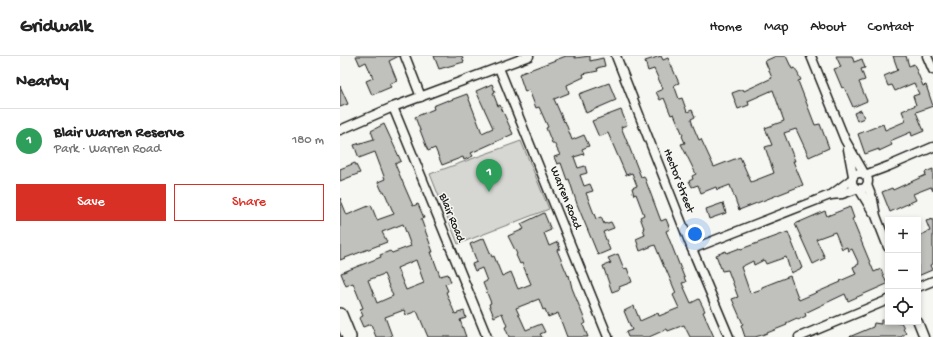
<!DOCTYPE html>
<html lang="en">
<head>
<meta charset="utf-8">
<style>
	:root { --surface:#fff; --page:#f2f2f2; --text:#222; --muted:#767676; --line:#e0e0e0; --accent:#d93025 }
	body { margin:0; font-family:"Gochi Hand",sans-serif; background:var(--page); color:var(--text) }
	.controls { position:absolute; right:12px; bottom:12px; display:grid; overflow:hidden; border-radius:0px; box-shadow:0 2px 6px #0003 }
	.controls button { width:36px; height:36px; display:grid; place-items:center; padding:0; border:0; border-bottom:1px solid var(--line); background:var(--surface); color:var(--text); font:20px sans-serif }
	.you { position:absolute; left:355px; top:178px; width:14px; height:14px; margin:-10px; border:3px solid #fff; border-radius:50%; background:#1a73e8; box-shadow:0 0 0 6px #1a73e833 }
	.badge { display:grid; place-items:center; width:26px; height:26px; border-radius:50%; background:var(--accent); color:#fff; font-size:13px; font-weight:700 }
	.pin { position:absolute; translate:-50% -33px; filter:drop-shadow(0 1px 2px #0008) }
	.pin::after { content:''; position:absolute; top:21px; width:14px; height:12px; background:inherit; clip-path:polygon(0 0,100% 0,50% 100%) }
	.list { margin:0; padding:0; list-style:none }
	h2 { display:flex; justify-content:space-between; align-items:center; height:52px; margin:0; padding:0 16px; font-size:17px }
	h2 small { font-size:13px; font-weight:400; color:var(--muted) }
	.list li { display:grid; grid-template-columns:26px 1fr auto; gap:12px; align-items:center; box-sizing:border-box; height:64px; padding:0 16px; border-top:1px solid var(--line) }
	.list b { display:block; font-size:15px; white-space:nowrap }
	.list p { margin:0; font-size:13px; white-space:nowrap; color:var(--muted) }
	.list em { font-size:13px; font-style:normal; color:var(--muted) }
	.actions { display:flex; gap:8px; padding:12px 16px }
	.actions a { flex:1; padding:9px 0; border:1px solid var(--accent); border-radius:0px; text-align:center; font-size:14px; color:var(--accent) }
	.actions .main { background:var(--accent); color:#fff }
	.icon { flex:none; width:22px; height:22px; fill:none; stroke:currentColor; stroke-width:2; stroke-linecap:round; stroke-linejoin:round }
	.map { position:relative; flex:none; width:593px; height:281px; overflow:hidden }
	header { display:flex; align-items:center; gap:24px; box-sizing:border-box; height:56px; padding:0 20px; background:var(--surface); border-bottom:1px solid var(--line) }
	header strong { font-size:19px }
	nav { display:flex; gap:22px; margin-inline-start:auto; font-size:14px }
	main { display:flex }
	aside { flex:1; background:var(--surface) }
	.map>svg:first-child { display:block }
	.green { fill:#d6d6d2; stroke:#797977 }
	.building { fill:#c0c0bd; stroke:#1c1c1c; fill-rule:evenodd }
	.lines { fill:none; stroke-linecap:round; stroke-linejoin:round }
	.street-casing { stroke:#1c1c1c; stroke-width:11 }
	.primary-casing { stroke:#1c1c1c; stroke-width:16 }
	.street { stroke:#f6f6f2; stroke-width:8 }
	.primary { stroke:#f6f6f2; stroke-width:13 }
	.labels { text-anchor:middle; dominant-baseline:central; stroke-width:3; stroke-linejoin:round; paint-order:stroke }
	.street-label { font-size:12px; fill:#1c1c1c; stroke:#f6f6f2 }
</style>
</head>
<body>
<header>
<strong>Gridwalk</strong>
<nav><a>Home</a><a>Map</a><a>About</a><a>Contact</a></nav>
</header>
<main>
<aside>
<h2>Nearby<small></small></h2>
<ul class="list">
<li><span class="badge" style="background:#2e9e5b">1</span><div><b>Blair Warren Reserve</b><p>Park · Warren Road</p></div><em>180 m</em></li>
</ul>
<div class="actions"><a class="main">Save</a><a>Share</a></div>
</aside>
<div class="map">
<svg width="593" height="281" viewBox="0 0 593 281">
	<rect width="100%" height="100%" fill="#f6f6f2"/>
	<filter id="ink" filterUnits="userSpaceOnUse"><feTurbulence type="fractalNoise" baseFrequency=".025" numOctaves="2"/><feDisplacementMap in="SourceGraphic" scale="8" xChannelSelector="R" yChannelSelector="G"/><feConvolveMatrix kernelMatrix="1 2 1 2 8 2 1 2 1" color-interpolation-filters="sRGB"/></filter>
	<g filter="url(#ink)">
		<path class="green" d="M181 85 209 153 118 188 90 118Z"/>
		<g class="building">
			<path d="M16 0H59L49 5 57 25 49 28 51 31 32 39 26 25 33 22 26 6 20 9Z"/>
			<path d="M94 0H122L124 6 99 13Z"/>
			<path d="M226 0H235V2L250 0V5L263 2 265 10 257 12 258 15 243 18 244 21 227 29 229 37 214 43 224 66 225 65 232 84 244 79 249 90 242 93 244 98 234 101 238 112 245 110 247 117 240 119 244 130 250 128 253 135 246 137 256 163 261 161 264 168 271 166 274 172 263 176 270 194 258 199 237 148 229 123 227 124 221 107 217 108 214 101 220 99 214 87H212L206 72 208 71 199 51 196 52 189 34 185 36 179 18Z"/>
			<path d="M321 0 323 4 328 2 339 27 334 29 339 43 342 42 347 56 352 54 355 61 351 63 353 70 359 84 361 83 374 111 400 101 411 126 434 117 425 91 432 89 425 72 444 65 433 34 408 45 409 49 398 53 392 37 403 33 404 35 432 22 425 5 436 0H446L452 13 455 12 461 24 458 25 475 69 480 68 489 92 469 101 456 73 444 77 455 105H453L463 129 399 154 390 129 377 134 376 131 361 137 358 129 352 131 349 125 353 123 352 120 356 118 341 88 345 87 342 80 343 79 334 58 331 59 324 42 320 44 316 36 323 33 314 13 308 15 305 5Z"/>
			<path d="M496 0H512L514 6 522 3 525 12 521 13 525 24 519 26 527 45 513 51 504 31 502 32 494 13 501 11Z"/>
			<path d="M553 0H566L569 10 574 8 583 30 586 29 593 50 576 56 584 75 572 80 571 76 550 85 552 89 539 95V93L525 98 518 78 543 68 545 74 566 65 562 55 576 49 573 40 579 38 574 27 555 35 552 29 548 30 544 20 558 14Z"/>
			<path d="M269 27 276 44 246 57 239 38Z"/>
			<path d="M152 28 155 36 153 37 158 50 160 49 173 78 131 97 133 100 124 104 123 101 102 109 95 92 88 95 75 61 94 53 93 50 108 44V45L127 38 142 77 153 72 136 35Z"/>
			<path d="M0 30 8 48 0 51Z"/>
			<path d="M281 54 287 69 281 71 290 93 301 121 304 120 321 165 326 163 330 173 326 175 346 226 342 227 351 247 359 243 365 255 363 256 374 281H350L344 269 328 275 327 273 309 281H288L286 276 292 274 284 255 294 250 300 265 318 257 319 260 339 252 333 239 336 237 325 211H324L315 189 300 195 296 183 305 179 303 172H304L300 161 304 159 296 138 294 139 292 132 297 130 292 117 286 119 268 77 259 81 252 65Z"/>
			<path d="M521 54 524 62 517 65 514 57Z"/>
			<path d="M44 68 61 105 55 108 63 127 73 150 78 148 84 162 81 163 93 196H91L100 220 108 218 111 226 105 228 108 235 106 236 115 258 124 255 126 262 120 264 126 281H88L77 255 66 259 64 254 45 261 52 280 48 281H36L31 268 23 271 19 262 23 260 20 253 23 252 13 227 6 230 1 217 41 201 40 199 50 195 52 197 71 190 63 168 42 176 47 186 0 204V142L7 159 31 149 37 164 54 158 44 135H42L38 126 45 123 35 96 19 102 14 89 34 83 31 75ZM76 204 84 227 66 234 57 212ZM44 218 53 240 37 247 28 224Z"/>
			<path d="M15 107 20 117 0 125V113Z"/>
			<path d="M593 113V135L591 131 573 138 576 144 550 156 542 136 552 132 553 134 586 119 585 116Z"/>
			<path d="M383 147 386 157 369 163 366 153Z"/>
			<path d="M510 151 514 162 512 163 534 216 541 213 547 228 508 245 505 238 465 257 466 260 458 264 457 262 446 267 447 269 422 279 415 281H405L401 269 403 268 392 243 398 241 388 214 382 215 376 199 386 195 387 197 400 192 401 193 448 176 462 212 451 217 446 201 426 208 424 204 414 209 413 205 401 211 410 237 422 233V231L450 220 459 244 501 226 500 225 516 218 513 211 519 208 512 193 508 195 507 191 502 193 495 176 476 183 485 202 473 208 455 168 485 155 487 160Z"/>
			<path d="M204 157 211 174 204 177 209 190 218 186 220 193 217 194 228 220 229 219 232 232 246 267 243 269 248 281H227L218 257 208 261 205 253 203 254 199 243 176 252 186 274 201 268 205 276 200 278 202 281H169L165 271 167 270 162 257 154 261 149 248 151 247 143 227 147 225 142 212 135 215 132 208 137 206 130 188 144 182 152 201 154 200 162 220 171 216 178 233 191 228 182 207 180 208 176 199 177 198 168 180 184 173 181 168Z"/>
			<path d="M593 163V208L590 209 592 214 578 220V180L590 175 586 165Z"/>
			<path d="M278 198 284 213 287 212 292 226 279 231 280 233 272 236 263 210 271 207 268 202Z"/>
			<path d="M541 264 558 267 561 266 564 272 563 273 566 277 561 281H509L533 271 534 267 541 268Z"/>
		</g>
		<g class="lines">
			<g class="street-casing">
				<g id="street">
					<path d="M65 0 81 41"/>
					<path d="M276 0 352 193 389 281"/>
					<path d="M471 0 505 84 524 117"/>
					<path d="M587 0 593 14"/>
					<path d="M159 12 268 281"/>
					<path d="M53 51 147 281"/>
					<path d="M0 74 53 51 189 0"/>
					<path d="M508 93 513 120"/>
					<circle cx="520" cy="125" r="8"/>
					<path d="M525 119 549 110 593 91"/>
					<path d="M527 129 533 144 536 160 548 191"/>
					<path d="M519 133 533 156"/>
					<path d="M491 139 512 123"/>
					<path d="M352 193 490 139 502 138 516 133"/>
					<path d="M578 231 593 225"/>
					<path d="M578 266 584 281"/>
					<path d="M459 281 548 244"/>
				</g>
			</g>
			<g class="primary-casing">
				<path id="primary" d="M0 259 9 281"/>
			</g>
			<use href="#street" class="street"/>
			<use href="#primary" class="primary"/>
		</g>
	</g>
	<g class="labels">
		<g class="street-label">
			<text transform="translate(338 125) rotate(69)">Hector Street</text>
			<text transform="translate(225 142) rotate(68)">Warren Road</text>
			<text transform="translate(111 162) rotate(68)">Blair Road</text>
		</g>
	</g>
</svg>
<div class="controls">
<button>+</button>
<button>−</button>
<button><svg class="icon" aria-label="locate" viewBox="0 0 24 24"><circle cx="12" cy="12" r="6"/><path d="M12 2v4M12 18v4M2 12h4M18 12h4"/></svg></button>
</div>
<div class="you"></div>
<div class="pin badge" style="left:149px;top:136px;background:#2e9e5b">1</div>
</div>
</main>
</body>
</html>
